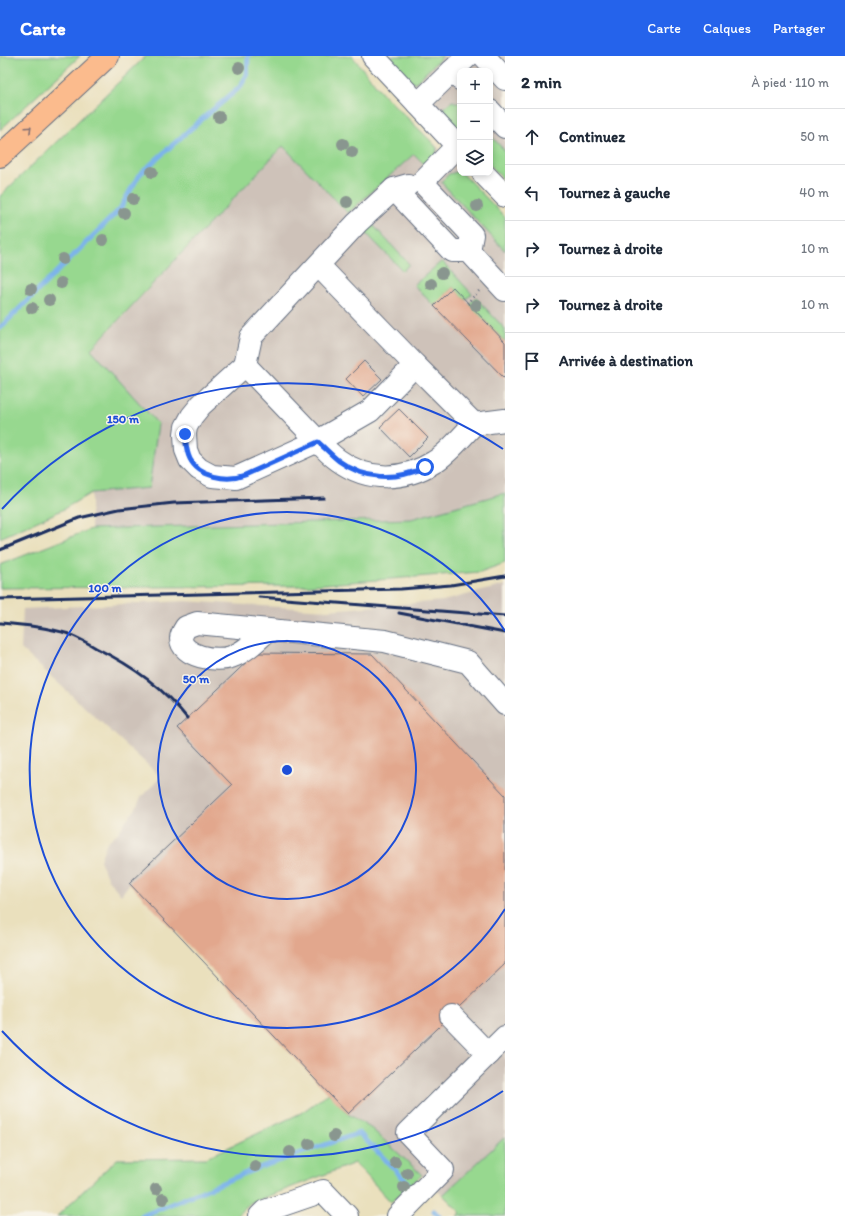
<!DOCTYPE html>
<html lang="fr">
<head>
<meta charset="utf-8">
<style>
	:root { --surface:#fff; --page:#f6f6f7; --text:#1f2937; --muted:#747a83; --line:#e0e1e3; --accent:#2563eb }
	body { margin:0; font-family:Itim,sans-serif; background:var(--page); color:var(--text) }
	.controls { position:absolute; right:12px; top:12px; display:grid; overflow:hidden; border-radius:8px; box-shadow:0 2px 6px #0003 }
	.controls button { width:36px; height:36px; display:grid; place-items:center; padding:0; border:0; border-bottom:1px solid var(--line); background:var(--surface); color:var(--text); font:20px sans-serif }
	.stop { position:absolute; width:12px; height:12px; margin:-9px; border:3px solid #2563eb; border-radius:50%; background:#fff }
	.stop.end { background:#2563eb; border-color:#fff; box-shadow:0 1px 4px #0008 }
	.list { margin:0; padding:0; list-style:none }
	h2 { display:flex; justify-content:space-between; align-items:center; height:52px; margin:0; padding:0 16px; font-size:17px }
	h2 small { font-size:13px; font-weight:400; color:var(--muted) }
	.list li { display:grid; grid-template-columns:26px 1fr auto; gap:12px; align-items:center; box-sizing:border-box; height:56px; padding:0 16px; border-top:1px solid var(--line) }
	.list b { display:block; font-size:15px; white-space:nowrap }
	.list em { font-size:13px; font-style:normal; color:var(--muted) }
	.icon { flex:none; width:22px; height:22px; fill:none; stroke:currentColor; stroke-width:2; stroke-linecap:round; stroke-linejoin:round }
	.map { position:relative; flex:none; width:505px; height:1160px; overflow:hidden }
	header { display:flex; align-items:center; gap:24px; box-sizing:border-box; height:56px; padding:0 20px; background:var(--accent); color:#fff }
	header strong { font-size:19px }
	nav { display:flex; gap:22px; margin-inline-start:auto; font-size:14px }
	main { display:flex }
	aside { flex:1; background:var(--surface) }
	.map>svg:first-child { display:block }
	.industrial { fill:#cec2b9 }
	.green { fill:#97d88f; stroke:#598476 }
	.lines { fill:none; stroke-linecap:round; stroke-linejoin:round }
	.stream { stroke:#7bb3eb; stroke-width:5 }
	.building { fill:#e2a78d }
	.minor-casing { stroke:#636d7f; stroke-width:24 }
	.highway-casing { stroke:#636d7f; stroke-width:24 }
	.path { stroke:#636d7f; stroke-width:2.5; stroke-dasharray:1 3; stroke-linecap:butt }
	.minor { stroke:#fff; stroke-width:22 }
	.highway { stroke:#fbbb8d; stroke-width:22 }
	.rail { stroke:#1b2f5e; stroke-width:3 }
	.tree { fill:#89968f }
	.oneway { stroke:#806e73 }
	.route { stroke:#2563eb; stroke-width:5 }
	.ring { fill:none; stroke:#1d4ed8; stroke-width:2 }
	.centre { fill:#1d4ed8; stroke:#f7f3e8; stroke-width:2 }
	.ring-label { font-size:12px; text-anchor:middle; font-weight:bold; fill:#1d4ed8; stroke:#f7f3e8; stroke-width:3; stroke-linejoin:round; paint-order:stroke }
</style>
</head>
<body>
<header>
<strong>Carte</strong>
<nav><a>Carte</a><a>Calques</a><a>Partager</a></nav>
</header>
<main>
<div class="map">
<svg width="505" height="1160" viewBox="0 0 505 1160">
	<rect width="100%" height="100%" fill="#f7f3e8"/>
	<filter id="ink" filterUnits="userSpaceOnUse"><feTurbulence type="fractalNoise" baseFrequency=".025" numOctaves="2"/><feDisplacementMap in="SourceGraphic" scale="8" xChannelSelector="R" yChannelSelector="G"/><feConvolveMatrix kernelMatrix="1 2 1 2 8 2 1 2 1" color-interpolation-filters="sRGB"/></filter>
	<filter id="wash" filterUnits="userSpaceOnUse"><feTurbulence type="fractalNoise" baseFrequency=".012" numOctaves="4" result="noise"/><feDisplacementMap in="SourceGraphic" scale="16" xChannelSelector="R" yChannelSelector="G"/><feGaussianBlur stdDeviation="0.9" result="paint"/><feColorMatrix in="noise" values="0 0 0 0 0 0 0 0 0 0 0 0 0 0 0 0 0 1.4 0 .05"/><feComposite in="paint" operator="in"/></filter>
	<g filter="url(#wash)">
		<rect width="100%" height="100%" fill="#eae0bd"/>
		<g class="industrial">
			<path d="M386 0H505V125L490 109V15H460V77Z"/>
			<path d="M430 84 460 114V117H463L505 161V437L411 463 91 473V437L149 432 91 294 283 90 348 157Z"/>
			<path d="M505 529V1111L461 1157 372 1073 348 1058 130 827 121 839 107 822 100 804 107 786 119 776 126 764 135 754 141 741 161 721 21 593 23 553 185 545 327 554 443 545Z"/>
		</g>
		<g class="green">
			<path d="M0 0H80L0 74Z"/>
			<path d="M146 0H352L384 39 430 84 437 92 436 98 425 109 414 98 348 157 283 90 91 293 158 368 149 432 91 437 60 455 0 482V140Z"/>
			<path d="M386 0H443L416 26H411Z"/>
			<path d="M452 45 460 47V77L439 56Z"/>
			<path d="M490 79 505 95V125L490 109Z"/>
			<path d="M460 115 505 161V195L441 126 449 118Z"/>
			<path d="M372 168 409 208 403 215 363 174Z"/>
			<path d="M442 205 472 238 465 244 453 231 434 250 414 229Z"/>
			<path d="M476 242 505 273V286L469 248Z"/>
			<path d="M505 437V507L480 516 300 530 0 532V509L91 473 411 463Z"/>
			<path d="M329 1037 348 1058 372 1073 422 1119 391 1146 355 1107 250 1147 236 1160H57L117 1103 206 1102 301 1057Z"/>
			<path d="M505 1081V1160H457L461 1157 443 1139Z"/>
		</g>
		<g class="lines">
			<g class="stream">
				<path d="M0 272 120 153 139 119 188 75 240 31 247 19 248 0"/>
				<path d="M434 1155 439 1160"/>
				<path d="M142 1160 258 1112 359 1077 407 1126"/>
			</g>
		</g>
		<g id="blocks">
			<g class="building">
				<path d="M453 231 505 286V323L434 250Z"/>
				<path d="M364 305 382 323 363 341 346 323Z"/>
				<path d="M399 353 428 382 409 401 380 371Z"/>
				<path d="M256 597 372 598 505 739V908L348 1058 129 827 232 729 177 672Z"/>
			</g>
		</g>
	</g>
	<g filter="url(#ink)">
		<use href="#blocks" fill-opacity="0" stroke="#636d7f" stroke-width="1"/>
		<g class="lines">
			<g class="minor-casing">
				<g id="minor">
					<path d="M373 0 460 93"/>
					<path d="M484 0 505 23"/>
					<path d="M452 15 468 0"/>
					<path d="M418 48 452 15 460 23"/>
					<path d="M490 55 505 71"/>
					<path d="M457 90 422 126 472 179 469 195 505 234"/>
					<path d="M483 117 505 140"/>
					<path d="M408 129 394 133 452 195H469"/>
					<path d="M318 209 415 309 370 355 318 385 245 309 251 281 357 167 394 133"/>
					<path d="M245 309 201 349 192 360 186 371 185 378 186 394 190 404 199 413 212 420 236 422 318 385C324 392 331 399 338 404 368 426 404 425 434 406 449 397 462 380 474 368L415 309"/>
					<path d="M474 368 505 364"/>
					<path d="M268 574C257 584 245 596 231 601 217 606 181 601 181 582 181 579 184 574 186 571L197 567 385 585 468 606 505 648"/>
					<path d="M451 960 488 998"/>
					<path d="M260 1160 265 1155 323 1135 347 1160"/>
					<path d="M398 1160 443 1114 408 1077 505 981"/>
				</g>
			</g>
			<g class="highway-casing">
				<path id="highway" d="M0 100 108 0"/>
			</g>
			<path class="path" d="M467 247 480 234"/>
			<use href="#minor" class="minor"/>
			<use href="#highway" class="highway"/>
			<g class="rail">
				<path d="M0 494 79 462 119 453 174 447 324 442"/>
				<path d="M259 541 505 560"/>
				<path d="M0 543 401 533 451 529 505 520"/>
				<path d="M399 557 505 577"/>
				<path d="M0 567C23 569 47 571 69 578 78 582 88 587 96 592 131 609 163 631 187 662"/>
			</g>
		</g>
		<g class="tree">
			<circle cx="239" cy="12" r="6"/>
			<circle cx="219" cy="61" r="6"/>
			<circle cx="343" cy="88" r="6"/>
			<circle cx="352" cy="96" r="6"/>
			<circle cx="152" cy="116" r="6"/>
			<circle cx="133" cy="143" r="6"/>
			<circle cx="347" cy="146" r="6"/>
			<circle cx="477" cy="150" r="6"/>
			<circle cx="124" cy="157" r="6"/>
			<circle cx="103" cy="184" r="6"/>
			<circle cx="63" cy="203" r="6"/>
			<circle cx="442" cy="217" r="6"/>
			<circle cx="61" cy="227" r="6"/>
			<circle cx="431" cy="228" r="6"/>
			<circle cx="31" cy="233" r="6"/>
			<circle cx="49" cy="244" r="6"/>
			<circle cx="476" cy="249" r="6"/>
			<circle cx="32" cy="252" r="6"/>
			<circle cx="334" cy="1080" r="6"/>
			<circle cx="309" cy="1088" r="6"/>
			<circle cx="290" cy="1096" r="6"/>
			<circle cx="395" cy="1106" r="6"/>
			<circle cx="255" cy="1110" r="6"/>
			<circle cx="407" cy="1117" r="6"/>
			<circle cx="404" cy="1131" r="6"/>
			<circle cx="156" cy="1133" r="6"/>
			<circle cx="163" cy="1143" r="6"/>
		</g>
		<defs><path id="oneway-chevron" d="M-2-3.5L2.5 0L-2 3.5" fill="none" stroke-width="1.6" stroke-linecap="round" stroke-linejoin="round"/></defs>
		<use class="oneway" href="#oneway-chevron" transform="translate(29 73) rotate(-43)"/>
	</g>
	<g class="lines" filter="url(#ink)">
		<path class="route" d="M185 378C186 387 186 395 190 403 199 421 227 426 245 419L318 386C325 392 331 399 339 405 365 424 396 425 425 411"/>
	</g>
	<g class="ring">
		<circle cx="287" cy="714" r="129"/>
		<path d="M505 853A258 258 0 1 1 505 575"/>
		<path d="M503 1035A387 387 0 0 1 2 975M2 453A387 387 0 0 1 503 393"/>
	</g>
	<circle cx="287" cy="714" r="6" class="centre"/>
	<g class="ring-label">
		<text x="123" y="367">150 m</text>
		<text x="105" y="536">100 m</text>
		<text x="196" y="627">50 m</text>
	</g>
</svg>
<div class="controls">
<button>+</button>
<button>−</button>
<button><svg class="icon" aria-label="layers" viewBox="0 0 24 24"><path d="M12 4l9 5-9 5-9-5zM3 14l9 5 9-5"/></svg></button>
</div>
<div class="stop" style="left:425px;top:411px"></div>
<div class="stop end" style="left:185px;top:378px"></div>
</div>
<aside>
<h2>2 min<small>À pied · 110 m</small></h2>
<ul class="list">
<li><svg class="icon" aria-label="ahead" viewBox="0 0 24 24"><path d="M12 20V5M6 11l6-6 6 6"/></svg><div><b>Continuez</b></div><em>50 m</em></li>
<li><svg class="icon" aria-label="left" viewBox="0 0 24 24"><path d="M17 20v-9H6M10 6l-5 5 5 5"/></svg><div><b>Tournez à gauche</b></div><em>40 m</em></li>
<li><svg class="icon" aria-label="right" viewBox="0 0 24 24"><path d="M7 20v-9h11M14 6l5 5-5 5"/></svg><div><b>Tournez à droite</b></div><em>10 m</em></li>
<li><svg class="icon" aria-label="right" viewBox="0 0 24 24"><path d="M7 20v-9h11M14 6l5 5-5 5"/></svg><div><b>Tournez à droite</b></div><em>10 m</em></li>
<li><svg class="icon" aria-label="arrive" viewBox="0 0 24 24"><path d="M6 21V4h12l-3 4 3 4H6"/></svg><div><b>Arrivée à destination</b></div></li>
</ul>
</aside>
</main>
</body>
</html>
